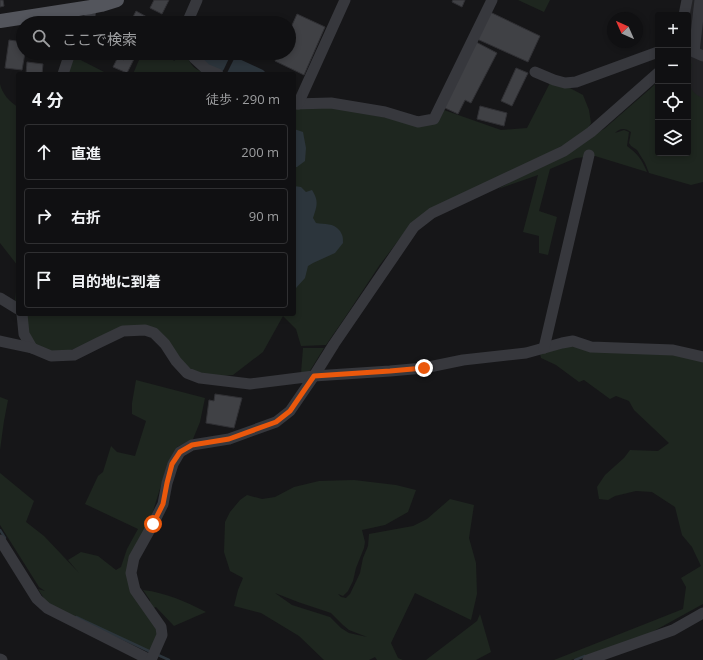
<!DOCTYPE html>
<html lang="ja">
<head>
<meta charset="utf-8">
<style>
	:root { --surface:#101012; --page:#19191b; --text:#f1f3f6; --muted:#9c9d9f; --line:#303032 }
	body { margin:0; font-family:"Open Sans","Noto Sans JP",sans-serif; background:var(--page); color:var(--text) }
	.controls { position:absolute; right:12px; top:12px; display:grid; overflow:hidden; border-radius:4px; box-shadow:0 2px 6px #0003 }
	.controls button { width:36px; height:36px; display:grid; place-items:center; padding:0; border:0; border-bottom:1px solid var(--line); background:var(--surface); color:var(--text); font:20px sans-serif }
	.compass { position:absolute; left:607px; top:12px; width:36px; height:36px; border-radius:50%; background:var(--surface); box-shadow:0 2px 6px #0003; rotate:315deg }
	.stop { position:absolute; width:12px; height:12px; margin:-9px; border:3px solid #ea580c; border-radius:50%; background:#fff }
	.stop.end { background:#ea580c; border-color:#fff; box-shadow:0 1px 4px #0008 }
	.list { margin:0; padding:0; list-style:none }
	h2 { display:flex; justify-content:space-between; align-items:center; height:52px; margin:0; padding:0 16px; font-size:17px }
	h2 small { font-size:13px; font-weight:400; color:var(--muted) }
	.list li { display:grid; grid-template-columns:26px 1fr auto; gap:12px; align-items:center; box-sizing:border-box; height:56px; margin:0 8px 8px; padding:0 8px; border:1px solid var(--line); border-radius:4px }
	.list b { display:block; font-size:15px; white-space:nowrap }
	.list em { font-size:13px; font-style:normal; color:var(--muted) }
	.icon { flex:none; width:22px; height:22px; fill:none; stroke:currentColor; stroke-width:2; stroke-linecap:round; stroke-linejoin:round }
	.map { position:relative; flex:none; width:703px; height:660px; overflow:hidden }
	.search { position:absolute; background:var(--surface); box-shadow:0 2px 6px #0003; left:16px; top:16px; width:280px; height:44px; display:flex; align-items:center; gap:10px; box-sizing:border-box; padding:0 14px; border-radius:22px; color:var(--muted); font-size:15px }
	.panel { position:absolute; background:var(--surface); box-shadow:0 2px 6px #0003; left:16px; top:72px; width:280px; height:244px; border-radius:4px }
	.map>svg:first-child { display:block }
	.built { fill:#222225 }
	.green { fill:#1e261f; fill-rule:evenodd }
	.water { fill:#2c353c }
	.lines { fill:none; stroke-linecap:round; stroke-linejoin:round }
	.stream { stroke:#2c353c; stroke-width:2.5 }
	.building { fill:#404145; stroke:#303034 }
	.minor { stroke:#37383d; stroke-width:11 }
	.major { stroke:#53555c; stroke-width:14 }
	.route { stroke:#ea580c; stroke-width:5 }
</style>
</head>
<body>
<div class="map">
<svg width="703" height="660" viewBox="0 0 703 660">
	<rect width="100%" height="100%" fill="#161618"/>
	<path class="built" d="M690 0H703V115L688 121V15Z"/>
	<g class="green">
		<path d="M518 0H550L544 12Z"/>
		<path d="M142 53H167L174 61 185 53H187C189 66 196 70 207 74H133Z"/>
		<path d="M69 54 108 74H63Z"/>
		<path d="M688 57 692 65C689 79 686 92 703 98V182L691 185 649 173 645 163 637 150 631 146 629 143 631 132C625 128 620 128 615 133L624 130 629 132 627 146C638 154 642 160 647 172L595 156 576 158 550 169 539 211 557 217 548 255 539 253V236L523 232 538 175 498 189 604 129 651 88 658 81V153H688Z"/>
		<path d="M551 81 568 87 583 95 589 110 591 123 586 132 577 138 410 225 379 266 346 316 326 345 301 346 296 329 283 316 263 352 233 375 204 378 186 369 154 333 123 331 55 356 32 348 21 314H294V109L334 107 418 124 444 110 501 130 527 128Z"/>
		<path d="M0 84C2 94 10 102 18 107V308L15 303 18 266 0 243Z"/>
		<path d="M562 343 636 349 703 359V604L643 637 571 660H554L683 609 686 587 681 578 701 566 692 547 682 535 675 507 652 492 636 491 615 496 608 500 599 499 597 487 605 475 624 458 630 450 658 451 669 443 634 410 629 401 616 396 610 399 584 380 579 382 556 365 541 358 540 353Z"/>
		<path d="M303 348H324L308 374 301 373Z"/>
		<path d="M136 380 205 398 200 422 193 439 177 447 165 472 148 528 127 566 148 607 150 600 143 590C167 593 184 601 206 612L174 626 156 607 147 611 156 623 157 638 149 651 120 637 68 615 48 605 38 589 45 591 39 587 0 525V473L34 501 26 522 44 536 79 573 68 560 81 552 98 556 116 570 121 567 127 549 138 529 85 504 98 476 103 472 111 446 117 452 135 456 146 421 132 414V403Z"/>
		<path d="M0 397 8 400 4 421 0 450Z"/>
		<path d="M354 480 396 485 416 490 408 512 385 525 362 530 365 542 364 548 356 568 353 581 348 591 343 596 338 594 341 597 346 598 350 594 360 573 363 558 368 546 369 534 413 526 427 519 450 499 474 505 469 538 476 563 477 594 471 620 415 593 391 643 398 658 403 660H377L375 657 369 660H324L299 636 261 613 234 606 238 590 243 578 230 571 224 552 225 522 230 512 240 500 247 495 262 499 275 497 294 487 319 481ZM275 593 298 602 331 613 343 625 349 630 367 637 349 633 341 628 330 617 292 605Z"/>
		<path d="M480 614 491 652 476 660H426L477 621Z"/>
	</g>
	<g class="water">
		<path d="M205 53H228L231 54 224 69 222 72 208 65 202 59Z"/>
		<path d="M235 57 263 70 265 72 264 74 227 73Z"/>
		<path d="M294 129 303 132 306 148 305 161 297 167H294Z"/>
		<path d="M294 186 301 187 306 192 312 190C319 201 317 206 313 218L316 223C325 225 333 222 340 231 343 236 343 237 343 243L335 253 313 263 308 266 305 278 296 288 294 287Z"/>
	</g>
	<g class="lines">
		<g class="stream">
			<path d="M0 530 5 538"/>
			<path d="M76 617 151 652"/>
			<path d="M158 655 169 660"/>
			<path d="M575 660 585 656"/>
		</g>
	</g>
	<g class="building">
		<path d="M0 0H3L4 6 0 7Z"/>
		<path d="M154 0H169L162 14 150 8Z"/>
		<path d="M453 0H465L462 7 452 2Z"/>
		<path d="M136 11 147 17 144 23H130Z"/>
		<path d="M490 12 540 36 528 62 477 39Z"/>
		<path d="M297 14 325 27 304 75 275 61 279 53H289V32Z"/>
		<path d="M9 40 23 42V53H25L22 70 5 68Z"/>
		<path d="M476 42 497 53 471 103 465 100 458 114 443 107Z"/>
		<path d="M127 53 135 57 127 73 113 67 118 57 124 60Z"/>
		<path d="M27 62 43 64 42 74H26Z"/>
		<path d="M516 68 528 73 512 106 501 101Z"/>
		<path d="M480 106 507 113 504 126 477 119Z"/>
		<path d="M215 394 242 398 234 428 206 423 209 400 214 401Z"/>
	</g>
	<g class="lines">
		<g class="minor">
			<path d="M700 0 694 52 703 56"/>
			<path d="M684 15 687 0"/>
			<path d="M89 23 91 7"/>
			<path d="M187 23 197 0"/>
			<path d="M194 53V58L206 69 218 74"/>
			<path d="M535 72 554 80 565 83 576 82 658 52"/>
			<path d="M63 74 70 53"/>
			<path d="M294 104 331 103 385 112 418 122 434 119 492 0"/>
			<path d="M298 104 345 0"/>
			<path d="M0 298 18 309"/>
			<path d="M22 314 24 334 32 348"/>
			<path d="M0 341 32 348 51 356 74 355 98 343 123 331 145 330 154 333 165 344 176 361 187 373 200 378 250 384 314 376 390 371 424 368 463 360 526 353 562 343 573 341 591 347 673 350 703 357"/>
			<path d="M544 348 589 155"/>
			<path d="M0 540 37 599 47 608 150 660"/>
			<path d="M0 659 2 660"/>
			<path d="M151 660 162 635 161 627 135 590 131 573 134 558 153 524 163 504 167 483 173 464 180 452 192 445 229 439 276 422 290 411 314 376 334 344 414 227 432 213 564 151 591 132 658 73"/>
			<path d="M588 660 673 630 703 613"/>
		</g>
		<path class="major" d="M0 21 91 7 101 5 117 0"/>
	</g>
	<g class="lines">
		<path class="route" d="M153 524 163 504 167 483 172 464 180 452 192 445 229 439 276 422 290 411 314 376 390 371 424 368"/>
	</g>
</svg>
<div class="controls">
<button>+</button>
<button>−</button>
<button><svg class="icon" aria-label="locate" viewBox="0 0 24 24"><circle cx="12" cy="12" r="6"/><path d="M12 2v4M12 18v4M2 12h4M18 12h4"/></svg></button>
<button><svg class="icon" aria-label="layers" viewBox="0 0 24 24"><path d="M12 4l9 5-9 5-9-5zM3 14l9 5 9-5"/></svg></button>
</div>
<svg class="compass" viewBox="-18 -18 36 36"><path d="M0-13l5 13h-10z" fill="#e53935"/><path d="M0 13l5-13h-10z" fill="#9c9d9f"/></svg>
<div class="stop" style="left:153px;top:524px"></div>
<div class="stop end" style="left:424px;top:368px"></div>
<div class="search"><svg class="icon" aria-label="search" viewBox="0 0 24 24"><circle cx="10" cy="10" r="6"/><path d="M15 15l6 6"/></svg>ここで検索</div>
<section class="panel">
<h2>4 分<small>徒歩 · 290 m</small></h2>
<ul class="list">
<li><svg class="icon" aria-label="ahead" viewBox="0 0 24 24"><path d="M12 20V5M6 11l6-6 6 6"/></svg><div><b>直進</b></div><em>200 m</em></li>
<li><svg class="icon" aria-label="right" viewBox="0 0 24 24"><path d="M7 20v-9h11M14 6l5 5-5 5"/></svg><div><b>右折</b></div><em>90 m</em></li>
<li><svg class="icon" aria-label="arrive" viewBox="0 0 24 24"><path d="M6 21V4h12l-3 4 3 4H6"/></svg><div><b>目的地に到着</b></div></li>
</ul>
</section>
</div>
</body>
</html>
